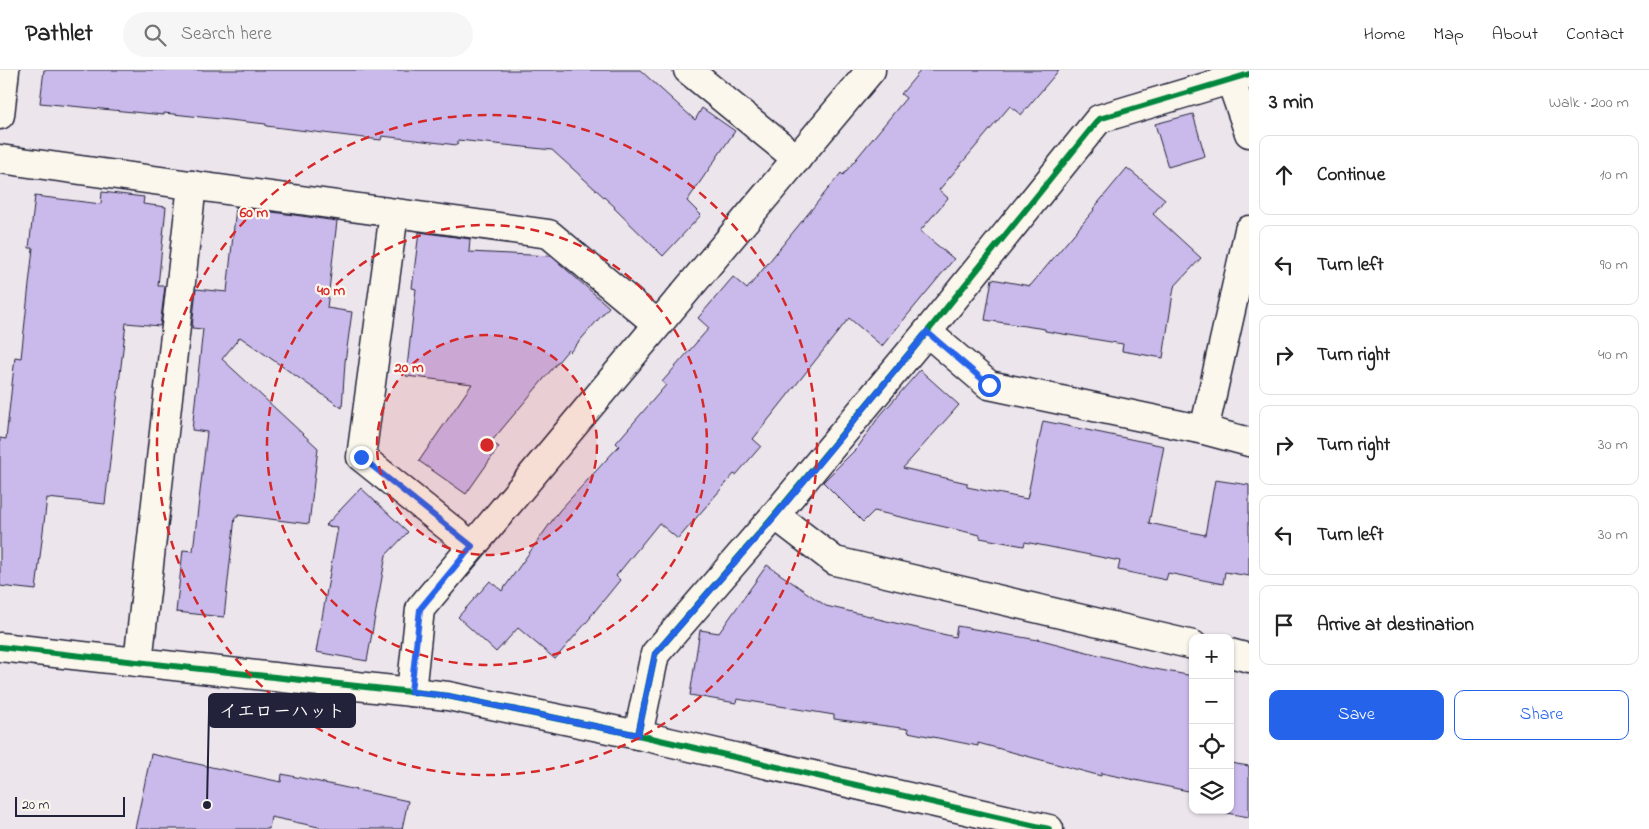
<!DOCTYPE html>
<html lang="en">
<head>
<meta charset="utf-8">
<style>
	:root { --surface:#fff; --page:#f6f6f6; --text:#222; --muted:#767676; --line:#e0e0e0; --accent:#2563eb }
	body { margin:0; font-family:"Indie Flower","Klee One",sans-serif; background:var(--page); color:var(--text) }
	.controls { position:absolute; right:15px; bottom:15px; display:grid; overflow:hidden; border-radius:10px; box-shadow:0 1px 4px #0004 }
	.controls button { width:45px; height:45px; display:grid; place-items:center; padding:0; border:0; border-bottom:1px solid var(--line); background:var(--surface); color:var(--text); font:25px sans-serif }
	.scale { position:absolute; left:15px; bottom:12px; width:110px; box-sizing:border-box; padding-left:5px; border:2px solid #22223b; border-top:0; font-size:14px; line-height:18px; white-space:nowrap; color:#22223b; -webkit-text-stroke:4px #fbf7ec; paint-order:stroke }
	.stop { position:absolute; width:15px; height:15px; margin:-11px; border:4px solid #2563eb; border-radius:50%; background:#fff }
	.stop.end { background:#2563eb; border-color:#fff; box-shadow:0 1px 5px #0008 }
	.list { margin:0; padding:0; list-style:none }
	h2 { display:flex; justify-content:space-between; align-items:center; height:65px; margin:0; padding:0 20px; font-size:21px }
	h2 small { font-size:16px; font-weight:400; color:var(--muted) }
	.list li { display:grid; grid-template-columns:32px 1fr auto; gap:15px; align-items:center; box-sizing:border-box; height:80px; margin:0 10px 10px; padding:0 10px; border:1px solid var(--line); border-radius:10px }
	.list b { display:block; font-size:19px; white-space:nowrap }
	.list em { font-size:16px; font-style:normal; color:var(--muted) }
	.actions { display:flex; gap:10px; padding:15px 20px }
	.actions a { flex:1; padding:11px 0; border:1px solid var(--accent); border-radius:10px; text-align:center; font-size:18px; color:var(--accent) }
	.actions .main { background:var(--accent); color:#fff }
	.icon { flex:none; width:28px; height:28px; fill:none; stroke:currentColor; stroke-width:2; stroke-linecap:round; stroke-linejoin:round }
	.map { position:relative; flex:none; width:1249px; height:759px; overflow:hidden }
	header { display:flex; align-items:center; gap:30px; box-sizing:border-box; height:70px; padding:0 25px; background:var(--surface); border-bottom:1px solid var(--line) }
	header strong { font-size:24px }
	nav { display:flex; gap:28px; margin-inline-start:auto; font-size:18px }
	.search { width:350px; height:45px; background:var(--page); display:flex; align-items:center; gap:12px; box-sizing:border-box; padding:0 18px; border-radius:28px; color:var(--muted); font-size:19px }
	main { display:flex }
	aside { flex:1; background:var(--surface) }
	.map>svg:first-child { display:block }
	.building { fill:#cabaeb; stroke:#22223b }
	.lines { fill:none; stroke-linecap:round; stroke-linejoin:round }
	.minor-casing { stroke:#22223b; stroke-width:31 }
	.minor { stroke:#fbf7ec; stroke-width:28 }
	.cycleway-casing { stroke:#fbf7ec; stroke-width:9 }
	.cycleway { stroke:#00873e; stroke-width:6 }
	.route { stroke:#2563eb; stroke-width:6 }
	.ring { fill:none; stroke:#d62828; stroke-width:2.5; stroke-dasharray:9 6 }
	.centre { fill:#d62828; stroke:#fbf7ec; stroke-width:2.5 }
	.ring-label { font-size:15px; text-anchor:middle; font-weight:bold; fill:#d62828; stroke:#fbf7ec; stroke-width:4.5; stroke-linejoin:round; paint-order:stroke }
	.leader { fill:none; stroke:#22223b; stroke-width:2 }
	.callout-dot { fill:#22223b; stroke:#fbf7ec; stroke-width:2 }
	.callout { fill:#22223b; stroke:#22223b; stroke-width:2 }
	.callout-label { font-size:18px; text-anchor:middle; font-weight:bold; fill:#fff }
</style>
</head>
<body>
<header>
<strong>Pathlet</strong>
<div class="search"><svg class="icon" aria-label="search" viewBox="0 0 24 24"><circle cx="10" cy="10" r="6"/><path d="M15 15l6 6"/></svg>Search here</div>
<nav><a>Home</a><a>Map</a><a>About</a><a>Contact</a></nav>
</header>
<main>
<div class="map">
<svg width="1249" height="759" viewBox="0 0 1249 759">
	<rect width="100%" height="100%" fill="#ece5ec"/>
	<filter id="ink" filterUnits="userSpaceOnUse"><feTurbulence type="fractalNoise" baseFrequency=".02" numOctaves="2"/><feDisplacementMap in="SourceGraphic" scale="10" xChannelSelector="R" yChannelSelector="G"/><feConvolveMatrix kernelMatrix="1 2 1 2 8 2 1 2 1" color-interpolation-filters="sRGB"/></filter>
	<g filter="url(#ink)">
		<g class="building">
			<path d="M44 0H640L695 50 702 38 735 61 687 131 701 145 663 186 614 138 615 137 552 80 458 70 457 75 382 66 381 70 266 56V54L164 43V45L40 33Z"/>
			<path d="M921 0H1059L1021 45 1010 36 939 120 948 128 920 161 954 189 882 276 849 248 753 369 761 376 736 405 734 404 678 469 659 453 616 506 620 510 590 547H591L555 589 518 558 496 582 458 547 490 511 502 521 559 441 619 376 616 373 666 315 662 312 709 258 698 248 733 207 747 219 841 103 843 105 906 28 901 24Z"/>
			<path d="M1193 44 1205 86 1168 97 1155 54Z"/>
			<path d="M1127 98 1165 129 1153 144 1201 188 1174 217 1163 288 1122 281 1123 274 1045 261V259L985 250 992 209 1030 216 1094 140 1093 139Z"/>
			<path d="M102 122 144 127 143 134 166 137 158 216H165L160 256 126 253 105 434 47 428 36 520 0 516V368L6 369 15 287 21 288 33 178H29L35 126 101 134Z"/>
			<path d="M236 137 337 151 327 238 352 242 345 292 342 338 240 267 222 289 318 378 309 454 238 445V447H235L224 547 176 542 183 480 193 481 207 362 192 360 203 259 192 258 196 219 227 222Z"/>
			<path d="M419 162 470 169 469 182 551 186 609 237 570 282 568 280 491 372 499 377 466 424 419 391 472 314 406 306 416 219 412 218Z"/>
			<path d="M920 300 959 335 903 398 967 413V417L1027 429 1043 351 1164 376 1149 453 1205 465 1215 410 1249 415V506L1225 502 1223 514 1168 503 1166 510 1118 500 1120 491 1025 472 1024 476 980 468V465L874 441 863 452 823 412 858 377 878 348Z"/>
			<path d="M361 418 408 462 386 485 367 591 316 582 338 457 325 456Z"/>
			<path d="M767 495 826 536 874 547V548L955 567 957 556 1038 570V569L1144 597 1193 606V722L1101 703V706L978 673V676L908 662 909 659 834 649V645L737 629 736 633 690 625 700 560 719 563Z"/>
			<path d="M151 684 281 712 282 704 408 731 402 759H328L271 747 269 759H135Z"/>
			<path d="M1230 693 1249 696V747L1215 741 1230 740Z"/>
		</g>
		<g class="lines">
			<g class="minor-casing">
				<g id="minor">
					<path d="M688 0 797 89"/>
					<path d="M1227 0 1249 63"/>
					<path d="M0 45 5 0"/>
					<path d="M0 89 549 164 657 254"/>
					<path d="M394 143 361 387 472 476"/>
					<path d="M927 262 989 315 1204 360 1249 372"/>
					<path d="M1204 360 1249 160"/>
					<path d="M775 445 835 491 1193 575"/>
					<path d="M0 577 448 626 638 665 1049 759"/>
					<path d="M1230 583 1249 588"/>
					<path d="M138 592 192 115"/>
					<path d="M411 622 420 539 871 0"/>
					<path d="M638 665 655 584 775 445 927 262 1099 49 1249 4"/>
				</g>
			</g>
			<use href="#minor" class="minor"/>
			<g class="cycleway-casing">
				<g id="cycleway">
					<path d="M0 577 448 626 638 665 1049 759"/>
					<path d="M638 665 655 584 775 445 927 262 1099 49 1249 4"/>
				</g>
			</g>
			<use href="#cycleway" class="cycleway"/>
		</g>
	</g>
	<g class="lines" filter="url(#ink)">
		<path class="route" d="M361 387 472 476 420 539 411 622 448 626 638 665 655 584 776 445 927 262 989 315"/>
	</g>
	<circle cx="487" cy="375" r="110" fill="#d62828" fill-opacity=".12"/>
	<g class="ring">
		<circle cx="487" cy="375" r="110"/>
		<circle cx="487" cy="375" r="220"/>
		<circle cx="487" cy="375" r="330"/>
	</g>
	<circle cx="487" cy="375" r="8" class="centre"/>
	<g class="ring-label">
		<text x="254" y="147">60 m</text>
		<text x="331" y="225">40 m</text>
		<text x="409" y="302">20 m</text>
	</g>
	<path class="leader" d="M207 735L209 641"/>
	<circle class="callout-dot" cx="207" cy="735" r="5"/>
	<rect class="callout" x="209" y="624" width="146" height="33" rx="5"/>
	<g class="callout-label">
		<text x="282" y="647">イエローハット</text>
	</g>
</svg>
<div class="controls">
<button>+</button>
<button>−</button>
<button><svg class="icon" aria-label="locate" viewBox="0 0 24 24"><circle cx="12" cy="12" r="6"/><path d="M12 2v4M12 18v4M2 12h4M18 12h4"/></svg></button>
<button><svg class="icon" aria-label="layers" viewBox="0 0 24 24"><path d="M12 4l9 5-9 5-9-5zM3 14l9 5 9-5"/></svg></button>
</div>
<div class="scale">20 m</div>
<div class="stop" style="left:989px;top:315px"></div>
<div class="stop end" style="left:361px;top:387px"></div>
</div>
<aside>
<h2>3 min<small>Walk · 200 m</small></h2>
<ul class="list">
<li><svg class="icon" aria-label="ahead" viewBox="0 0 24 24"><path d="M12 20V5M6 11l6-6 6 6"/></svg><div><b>Continue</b></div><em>10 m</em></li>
<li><svg class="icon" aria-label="left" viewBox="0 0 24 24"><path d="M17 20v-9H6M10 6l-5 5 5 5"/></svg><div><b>Turn left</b></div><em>90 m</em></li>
<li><svg class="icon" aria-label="right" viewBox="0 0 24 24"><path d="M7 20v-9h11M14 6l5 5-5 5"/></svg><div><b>Turn right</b></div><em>40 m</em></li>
<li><svg class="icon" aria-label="right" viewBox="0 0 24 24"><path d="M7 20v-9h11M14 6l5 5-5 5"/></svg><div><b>Turn right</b></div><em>30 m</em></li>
<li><svg class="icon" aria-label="left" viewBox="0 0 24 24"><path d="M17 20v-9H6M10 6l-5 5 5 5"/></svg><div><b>Turn left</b></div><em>30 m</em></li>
<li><svg class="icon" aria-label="arrive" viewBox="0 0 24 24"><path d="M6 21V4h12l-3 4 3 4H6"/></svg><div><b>Arrive at destination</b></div></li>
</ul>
<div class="actions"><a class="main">Save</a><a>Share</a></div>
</aside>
</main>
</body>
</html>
